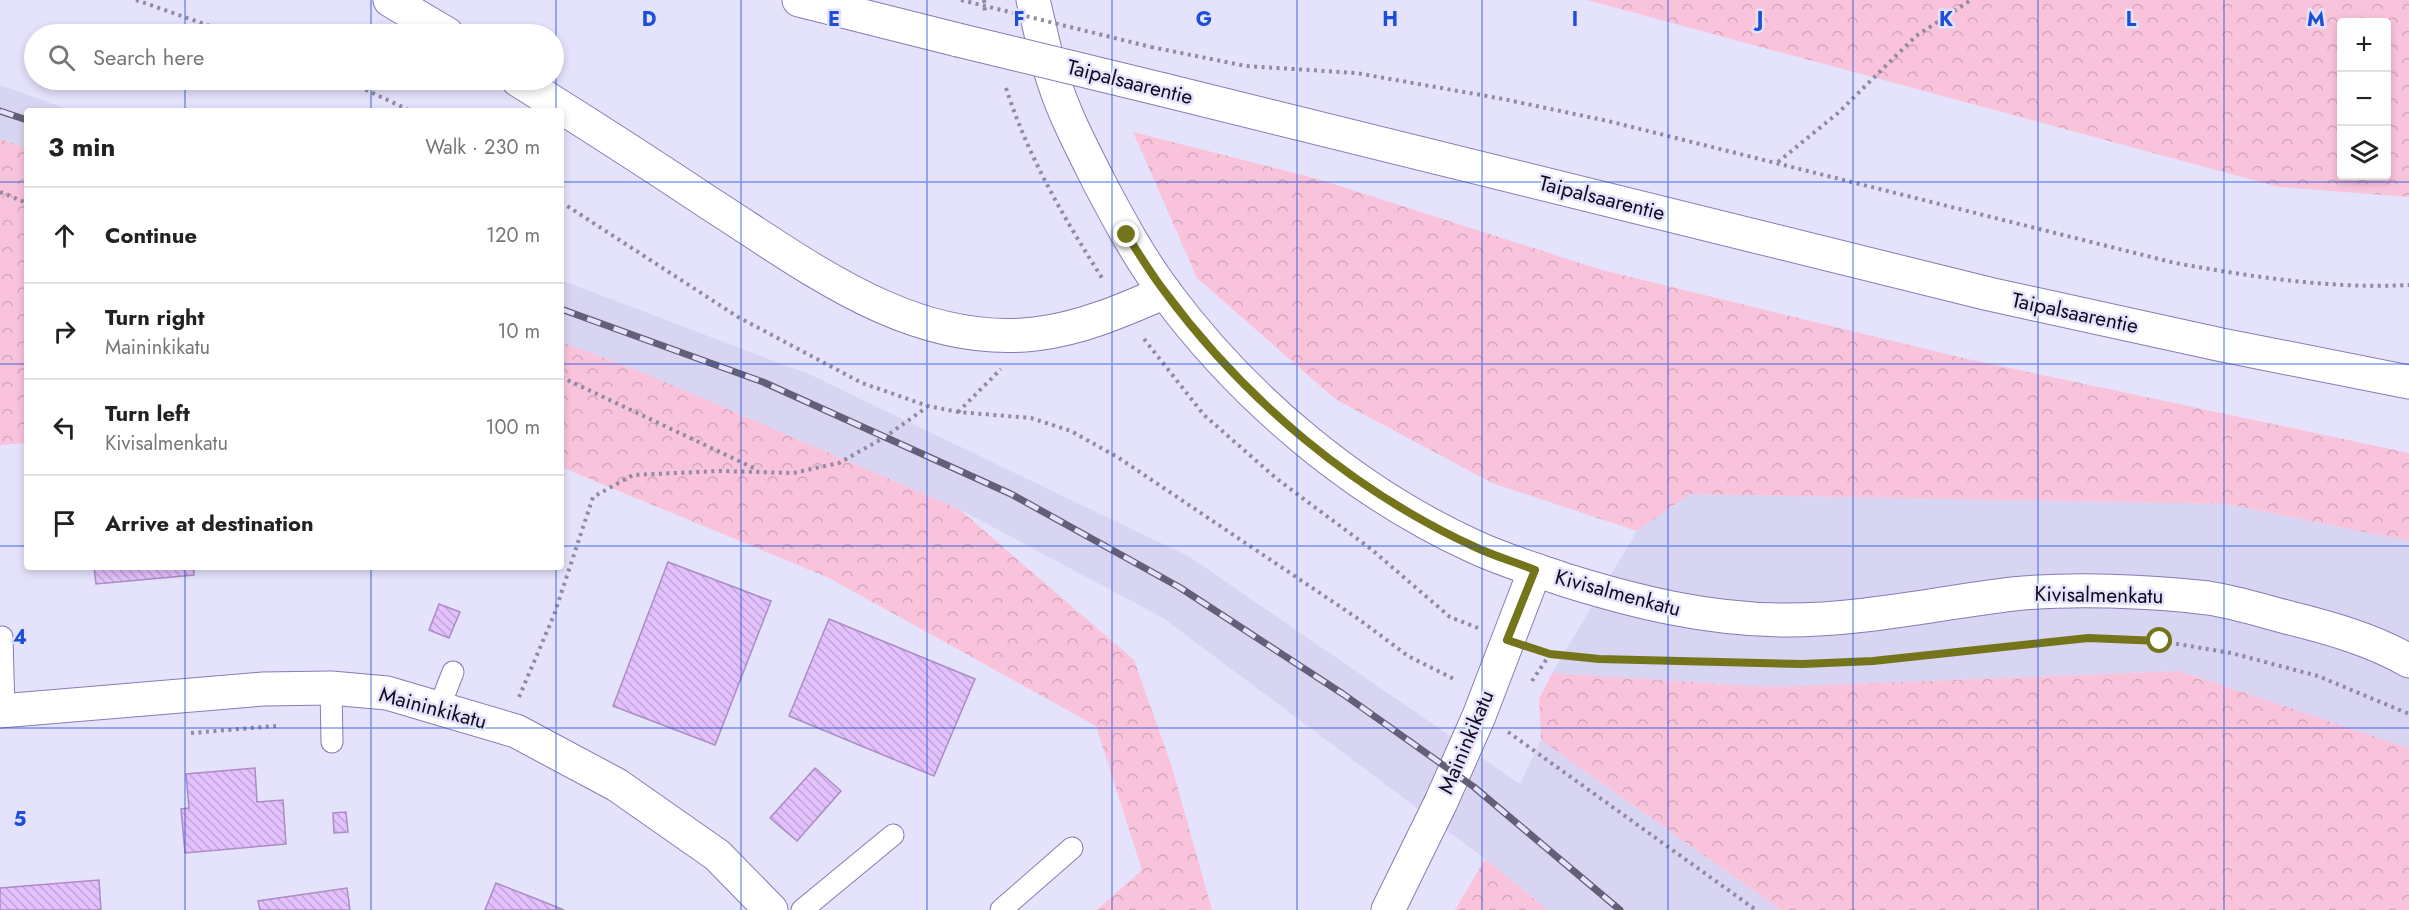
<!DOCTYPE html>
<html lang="en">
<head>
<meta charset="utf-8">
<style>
	:root { --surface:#fff; --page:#f2f2f2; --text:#222; --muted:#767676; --line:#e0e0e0 }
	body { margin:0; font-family:Jost,sans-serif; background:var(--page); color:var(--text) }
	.controls { position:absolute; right:18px; top:18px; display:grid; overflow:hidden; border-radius:6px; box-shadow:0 3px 9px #0003 }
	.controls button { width:54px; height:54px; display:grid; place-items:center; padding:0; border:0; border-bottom:2px solid var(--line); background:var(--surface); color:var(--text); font:30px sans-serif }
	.stop { position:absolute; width:18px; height:18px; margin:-14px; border:4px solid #74741a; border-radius:50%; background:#fff }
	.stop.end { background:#74741a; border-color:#fff; box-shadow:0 2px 6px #0008 }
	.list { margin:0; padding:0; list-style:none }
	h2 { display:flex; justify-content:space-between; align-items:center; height:78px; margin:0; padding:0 24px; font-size:26px }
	h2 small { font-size:20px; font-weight:400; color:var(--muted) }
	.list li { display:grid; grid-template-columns:39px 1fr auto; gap:18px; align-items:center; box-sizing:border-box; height:96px; padding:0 24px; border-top:2px solid var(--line) }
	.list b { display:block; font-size:22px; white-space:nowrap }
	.list p { margin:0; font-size:20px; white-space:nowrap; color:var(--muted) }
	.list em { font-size:20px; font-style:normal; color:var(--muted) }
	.icon { flex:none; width:33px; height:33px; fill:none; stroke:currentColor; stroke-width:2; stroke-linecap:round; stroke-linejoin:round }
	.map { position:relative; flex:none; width:2409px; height:910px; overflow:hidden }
	.search { position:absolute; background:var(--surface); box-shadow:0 3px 9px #0003; left:24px; top:24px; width:540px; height:66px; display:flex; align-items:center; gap:15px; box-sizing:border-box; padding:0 21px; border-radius:33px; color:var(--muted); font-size:22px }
	.panel { position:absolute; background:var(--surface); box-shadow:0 3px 9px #0003; left:24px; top:108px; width:540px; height:462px; border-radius:6px }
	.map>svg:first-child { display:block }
	.built { fill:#d7d5f1 }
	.forest { fill:url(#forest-crowns); fill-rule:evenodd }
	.building { fill:url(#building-back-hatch); stroke:#ab8cc3; stroke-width:1.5 }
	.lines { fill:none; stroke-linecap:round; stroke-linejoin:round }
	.lane-casing { stroke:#847cb6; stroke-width:23 }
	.street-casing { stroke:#847cb6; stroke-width:35 }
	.secondary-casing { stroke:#847cb6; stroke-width:35 }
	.path { stroke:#8e8ba3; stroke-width:4; stroke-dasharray:3 4.5; stroke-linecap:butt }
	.lane { stroke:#fff; stroke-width:21 }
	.street { stroke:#fff; stroke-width:33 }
	.secondary { stroke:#fff; stroke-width:33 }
	.rail-casing { stroke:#635f76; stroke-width:7 }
	.rail { stroke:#e5e3fc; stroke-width:4.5; stroke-dasharray:14; stroke-linecap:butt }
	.secondary-bridge-casing { stroke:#847cb6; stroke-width:35; stroke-linecap:butt }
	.path-bridge { stroke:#8e8ba3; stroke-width:4; stroke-dasharray:3 4.5; stroke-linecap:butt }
	.secondary-bridge { stroke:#fff; stroke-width:33 }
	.route { stroke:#74741a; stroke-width:8 }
	.grid { fill:none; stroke:#1d4ed8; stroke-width:1.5; stroke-opacity:0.55 }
	.labels { text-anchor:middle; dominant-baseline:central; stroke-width:5; stroke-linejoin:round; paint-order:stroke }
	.street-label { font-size:21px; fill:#0e0a1f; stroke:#e5e3fc }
	.grid-label { font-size:20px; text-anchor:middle; font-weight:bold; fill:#1d4ed8; stroke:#e5e3fc; stroke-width:5; stroke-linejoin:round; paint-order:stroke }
</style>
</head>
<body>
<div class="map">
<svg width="2409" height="910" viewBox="0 0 2409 910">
	<defs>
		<pattern id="forest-crowns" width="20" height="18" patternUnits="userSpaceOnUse" patternTransform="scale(1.5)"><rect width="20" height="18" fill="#f9c3dc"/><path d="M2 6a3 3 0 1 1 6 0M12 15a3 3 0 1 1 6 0" fill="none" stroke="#d4a6bc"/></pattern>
		<pattern id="building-back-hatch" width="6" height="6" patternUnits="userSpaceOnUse" patternTransform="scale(1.5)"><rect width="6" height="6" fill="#e2c1fc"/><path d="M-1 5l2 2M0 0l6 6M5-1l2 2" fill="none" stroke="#c1a4d8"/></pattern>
	</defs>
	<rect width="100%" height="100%" fill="#e5e3fc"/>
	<g class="built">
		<path d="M0 85 73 111H27V148L0 139Z"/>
		<path d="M561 280 811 375 1190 557 1520 784 1541 740 1781 910H1548L1485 859 1163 618 959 509 637 370 561 342Z"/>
		<path d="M1690 494 2227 504 2409 541V748L2180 671 1770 687 1552 673 1637 531Z"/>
	</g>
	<g class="forest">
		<path d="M1587 0H2409V197L2279 187ZM2386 22V176H2342V22Z"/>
		<path d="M1133 132 1318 179 1602 270 1963 358 2409 453V541L2227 504 1690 494 1637 531 1492 483 1335 399 1197 278Z"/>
		<path d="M0 139 27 148V443L0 445Z"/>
		<path d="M561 342 637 370 959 509 1134 660 1171 764 1212 910H1097L1142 870 1096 726 829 578 561 467Z"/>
		<path d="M2180 671 2409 748V910H1781L1541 740 1539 699 1552 673 1770 687Z"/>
		<path d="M1485 859 1548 910H1455Z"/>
	</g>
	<g class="building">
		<path d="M668 562 771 601 715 745 613 706Z"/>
		<path d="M94 567H194V575L96 584Z"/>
		<path d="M439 604 460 612 449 638 429 630Z"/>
		<path d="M829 619 975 679 934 776 789 716Z"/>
		<path d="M255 768 257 802 283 800 286 844 185 853 181 809 189 808 186 774Z"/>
		<path d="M815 768 841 791 797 841 770 818Z"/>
		<path d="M346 812 348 832 334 833 333 813Z"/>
		<path d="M99 880 101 910H0V888Z"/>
		<path d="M496 883 534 898 564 910H485Z"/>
		<path d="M347 888 350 910H260L258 901Z"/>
	</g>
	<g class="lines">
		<g class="lane-casing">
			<g id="lane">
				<path d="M2 637 4 711"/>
				<path d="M331 688 332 742"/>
				<path d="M439 708 453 672"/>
				<path d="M802 910 893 835"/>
				<path d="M1001 910 1072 848"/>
			</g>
		</g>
		<g class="street-casing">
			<g id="street">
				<path d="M0 711 263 689 331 688 387 693 516 731 617 785 717 855 771 910"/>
				<path d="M1388 910 1441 802 1479 716 1535 570"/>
			</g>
		</g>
		<g class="secondary-casing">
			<g id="secondary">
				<path d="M390 0 447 34"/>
				<path d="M799 0 958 40"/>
				<path d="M1033 0C1040 27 1045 56 1054 82 1065 116 1083 150 1099 182 1119 220 1139 257 1164 291 1243 398 1354 492 1475 547 1503 560 1533 569 1562 579 1635 602 1709 620 1786 620 1863 620 1938 603 2013 594 2071 588 2149 591 2208 598 2235 602 2263 611 2290 618 2330 628 2373 640 2409 661"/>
				<path d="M518 80C582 120 646 161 709 203 808 266 911 348 1035 334 1080 329 1124 310 1165 292"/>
				<path d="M1164 90 1989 294 2222 345 2409 382"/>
			</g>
		</g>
		<g class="path">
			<path d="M136 0 233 34"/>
			<path d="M984 0 985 11"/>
			<path d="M1151 47 1246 66 1356 73 1498 98 1608 121 2175 263C2254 277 2329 289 2409 285"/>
			<path d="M345 80 411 111"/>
			<path d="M1006 88C1028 157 1065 220 1104 281"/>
			<path d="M1778 162 1838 113 1916 36 1971 0"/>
			<path d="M0 192 27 203"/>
			<path d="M561 202 738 317 862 383 928 406 958 412 1031 418 1071 431 1119 458 1357 618 1408 656 1456 680"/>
			<path d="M1144 339 1204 415 1277 479 1371 549 1450 617 1478 628"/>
			<path d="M561 377 758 470"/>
			<path d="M958 412 1001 369"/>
			<path d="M1541 651 1599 659 1804 664 1873 661 2088 637 2160 641 2231 653 2318 676 2409 714"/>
			<path d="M1532 681 1550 654"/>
			<path d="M519 697 554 615 593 497 633 475 719 471 793 473 839 463 885 437 927 407"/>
			<path d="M1508 732 1756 910"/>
			<path d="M191 733 276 726"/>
		</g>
		<use href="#lane" class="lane"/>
		<use href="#street" class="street"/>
		<use href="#secondary" class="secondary"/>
		<g class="rail-casing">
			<g id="rail">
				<path d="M0 111 27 120"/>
				<path d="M561 309 763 382 1011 494 1179 587 1343 694 1474 787 1620 910"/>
			</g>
		</g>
		<use href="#rail" class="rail"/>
		<g class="secondary-bridge-casing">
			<path id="secondary-bridge" d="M958 40 1164 90"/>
		</g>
		<path class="path-bridge" d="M961 0 1151 47"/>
		<use href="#secondary-bridge" class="secondary-bridge"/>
	</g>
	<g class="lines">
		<path class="route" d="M1127 235C1139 254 1151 274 1165 292 1245 400 1353 491 1475 547 1494 556 1515 562 1535 570L1507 640 1550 654 1599 659 1803 664 1873 661 2088 638 2160 641"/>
	</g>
	<path class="grid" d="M185 0V34M371 0V34M556 0V111M741 0V910M927 0V910M1112 0V910M1297 0V910M1482 0V910M1668 0V910M1853 0V910M2038 0V910M2224 0V910M185 80V111M371 80V111M0 182H27M561 182H2409M0 364H27M561 364H2409M0 546H27M561 546H2409M185 567V910M371 567V910M556 567V910M0 728H2409"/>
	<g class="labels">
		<g class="street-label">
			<text transform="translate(1130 82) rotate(14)">Taipalsaarentie</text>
			<text transform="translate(1602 198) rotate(14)">Taipalsaarentie</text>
			<text transform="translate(2075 313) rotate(12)">Taipalsaarentie</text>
			<text transform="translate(1618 593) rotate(15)">Kivisalmenkatu</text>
			<text transform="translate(2099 595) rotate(1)">Kivisalmenkatu</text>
			<text transform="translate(433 708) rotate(15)">Maininkikatu</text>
			<text transform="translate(1466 742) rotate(-67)">Maininkikatu</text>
		</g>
	</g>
	<g class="grid-label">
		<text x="649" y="26">D</text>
		<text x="834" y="26">E</text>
		<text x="1019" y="26">F</text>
		<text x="1204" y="26">G</text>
		<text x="1390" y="26">H</text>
		<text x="1575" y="26">I</text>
		<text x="1760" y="26">J</text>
		<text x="1946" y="26">K</text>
		<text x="2131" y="26">L</text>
		<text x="2316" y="26">M</text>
		<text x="20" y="644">4</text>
		<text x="20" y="826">5</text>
	</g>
</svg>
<div class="controls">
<button>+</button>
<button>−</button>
<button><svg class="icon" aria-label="layers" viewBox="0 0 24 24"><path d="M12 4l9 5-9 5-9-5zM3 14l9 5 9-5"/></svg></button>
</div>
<div class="stop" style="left:2160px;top:641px"></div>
<div class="stop end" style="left:1127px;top:235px"></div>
<div class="search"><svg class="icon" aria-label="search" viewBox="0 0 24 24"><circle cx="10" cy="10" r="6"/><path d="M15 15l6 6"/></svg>Search here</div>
<section class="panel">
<h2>3 min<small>Walk · 230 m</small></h2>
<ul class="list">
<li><svg class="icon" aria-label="ahead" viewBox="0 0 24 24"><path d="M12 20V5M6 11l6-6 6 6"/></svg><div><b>Continue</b></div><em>120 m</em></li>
<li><svg class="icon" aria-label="right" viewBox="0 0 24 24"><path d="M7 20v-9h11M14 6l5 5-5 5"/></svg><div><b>Turn right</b><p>Maininkikatu</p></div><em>10 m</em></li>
<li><svg class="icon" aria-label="left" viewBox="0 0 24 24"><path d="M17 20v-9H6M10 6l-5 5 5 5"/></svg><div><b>Turn left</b><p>Kivisalmenkatu</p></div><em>100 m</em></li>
<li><svg class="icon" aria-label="arrive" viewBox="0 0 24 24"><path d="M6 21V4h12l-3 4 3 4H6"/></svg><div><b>Arrive at destination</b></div></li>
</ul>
</section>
</div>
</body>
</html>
